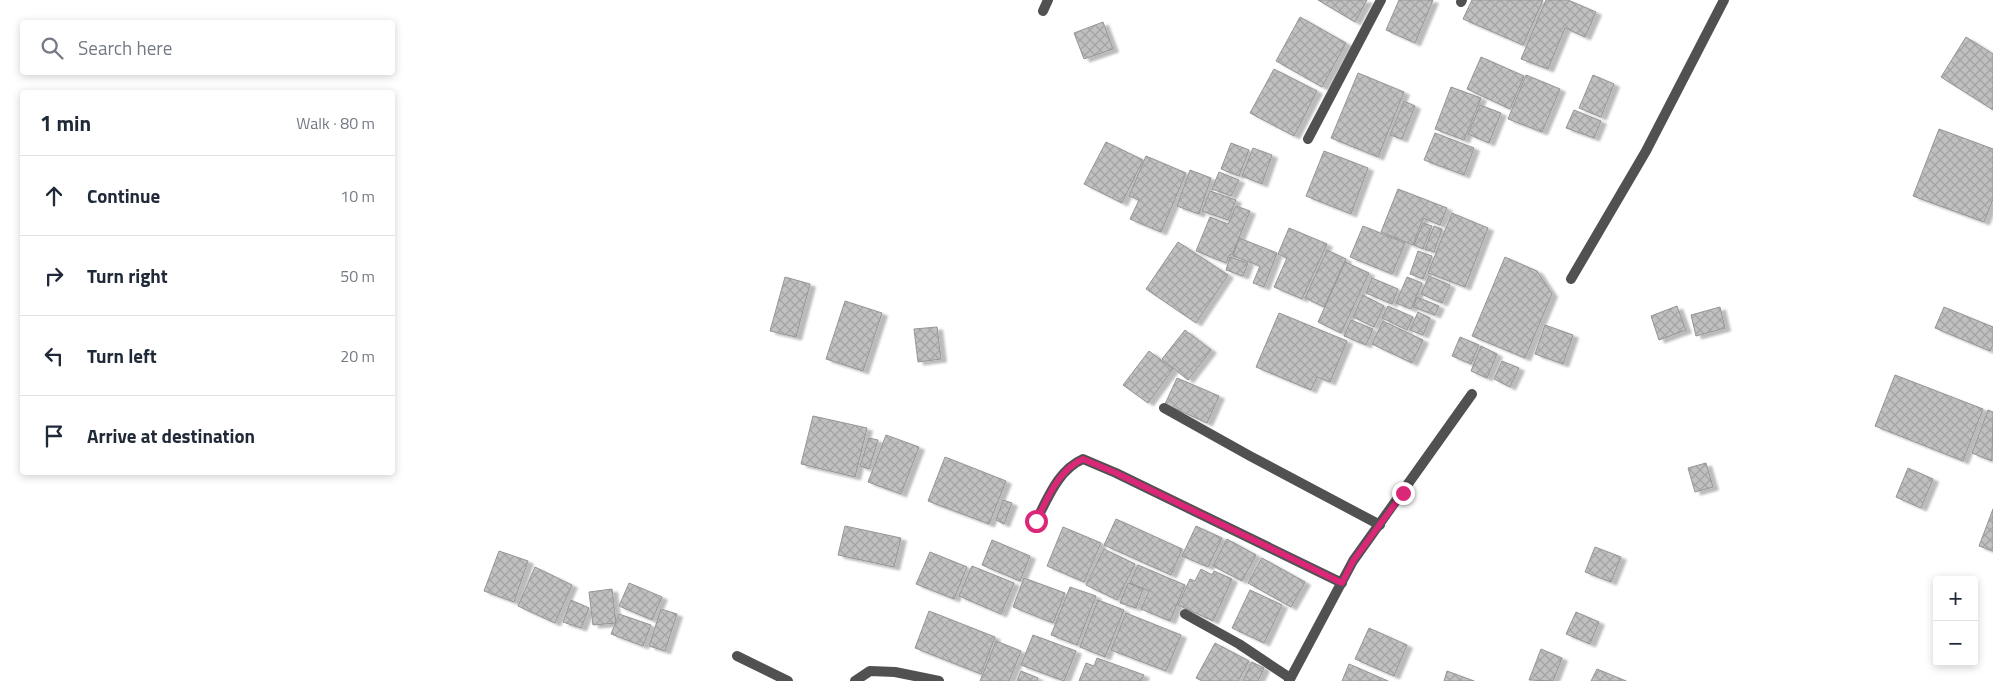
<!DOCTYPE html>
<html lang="en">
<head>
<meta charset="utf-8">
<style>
	:root { --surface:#fff; --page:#f6f6f7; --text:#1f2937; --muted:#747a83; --line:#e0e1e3 }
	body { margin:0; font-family:"Titillium Web",sans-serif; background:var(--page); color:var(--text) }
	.controls { position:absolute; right:15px; bottom:15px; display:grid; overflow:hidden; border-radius:5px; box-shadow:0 2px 8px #0003 }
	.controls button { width:45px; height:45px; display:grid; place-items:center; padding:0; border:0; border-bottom:1px solid var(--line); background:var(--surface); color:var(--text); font:25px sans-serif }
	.stop { position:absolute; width:15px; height:15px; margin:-11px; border:4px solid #db2777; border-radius:50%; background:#fff }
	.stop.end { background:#db2777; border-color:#fff; box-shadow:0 1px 5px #0008 }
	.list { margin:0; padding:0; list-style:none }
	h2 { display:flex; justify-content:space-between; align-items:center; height:65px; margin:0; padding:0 20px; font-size:21px }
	h2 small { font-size:16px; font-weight:400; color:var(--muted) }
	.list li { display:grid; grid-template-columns:32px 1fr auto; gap:15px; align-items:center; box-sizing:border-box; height:80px; padding:0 20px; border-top:1px solid var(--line) }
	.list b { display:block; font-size:19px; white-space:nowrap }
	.list em { font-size:16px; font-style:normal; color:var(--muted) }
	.icon { flex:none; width:28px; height:28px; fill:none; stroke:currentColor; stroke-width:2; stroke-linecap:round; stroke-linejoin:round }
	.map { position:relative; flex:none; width:1993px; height:681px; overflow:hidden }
	.search { position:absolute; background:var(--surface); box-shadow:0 2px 8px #0003; left:20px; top:20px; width:375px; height:55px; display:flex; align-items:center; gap:12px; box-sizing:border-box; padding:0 18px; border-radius:5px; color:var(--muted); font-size:19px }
	.panel { position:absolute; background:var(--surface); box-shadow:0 2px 8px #0003; left:20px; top:90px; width:375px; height:385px; border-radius:5px }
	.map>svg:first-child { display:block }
	.building { fill:url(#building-cross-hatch); stroke:#959595; filter:url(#shadow) }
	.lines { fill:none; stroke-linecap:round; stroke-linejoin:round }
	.street { stroke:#515151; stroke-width:10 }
	.route { stroke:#db2777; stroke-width:6 }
</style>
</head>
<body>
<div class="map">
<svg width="1993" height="681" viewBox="0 0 1993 681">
	<defs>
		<pattern id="building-cross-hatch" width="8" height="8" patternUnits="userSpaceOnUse" patternTransform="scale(1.25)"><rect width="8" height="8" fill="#c0c0c0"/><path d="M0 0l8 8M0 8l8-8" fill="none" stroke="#a3a3a3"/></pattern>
		<filter id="shadow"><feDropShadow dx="5.5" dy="3" stdDeviation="1" flood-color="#0004"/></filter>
	</defs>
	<rect width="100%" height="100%" fill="#fff"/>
	<g class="building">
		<path d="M1318 0H1367L1355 22Z"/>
		<path d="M1399 0H1433L1415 43 1386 30Z"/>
		<path d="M1472 0H1543L1523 45 1463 19Z"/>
		<path d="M1546 0H1568L1596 12 1585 37 1565 28 1548 69 1521 59Z"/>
		<path d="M1300 17 1346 43 1322 87 1276 61Z"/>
		<path d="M1103 22 1113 49 1084 59 1074 33Z"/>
		<path d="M1966 37 1993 54V110L1941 77Z"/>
		<path d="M1481 57 1524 76 1510 109 1467 89Z"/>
		<path d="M1274 69 1317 91 1294 136 1250 113Z"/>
		<path d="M1358 73 1404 92 1378 157 1331 138Z"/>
		<path d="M1526 75 1560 89 1542 132 1508 119Z"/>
		<path d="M1593 75 1614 84 1601 117 1579 108Z"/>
		<path d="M1451 87 1481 98 1464 140 1435 129Z"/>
		<path d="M1404 101 1415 106 1402 139 1390 135Z"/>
		<path d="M1480 105 1501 113 1489 143 1468 134Z"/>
		<path d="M1574 110 1601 121 1594 138 1566 128Z"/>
		<path d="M1939 129 1993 149V199L1984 222 1913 196Z"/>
		<path d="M1435 133 1474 148 1464 175 1424 160Z"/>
		<path d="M1106 142 1143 160 1122 203 1084 184Z"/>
		<path d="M1231 143 1249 150 1239 176 1221 169Z"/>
		<path d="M1253 148 1272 155 1262 184 1242 176Z"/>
		<path d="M1324 151 1368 168 1351 214 1306 196Z"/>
		<path d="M1146 156 1186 173 1161 232 1130 219 1139 200 1129 196Z"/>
		<path d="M1190 170 1211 178 1199 214 1177 206Z"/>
		<path d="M1219 172 1239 180 1231 196 1212 189Z"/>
		<path d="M1398 189 1447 208 1440 225 1423 218 1413 245 1381 232Z"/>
		<path d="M1210 191 1236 200 1228 220 1202 211Z"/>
		<path d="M1236 206 1250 211 1232 255 1230 254 1226 263 1196 251 1210 217 1228 224Z"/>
		<path d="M1452 213 1488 228 1465 287 1428 273Z"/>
		<path d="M1423 223 1432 226 1423 249 1414 245Z"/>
		<path d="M1363 226 1405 243 1392 274 1350 257Z"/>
		<path d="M1434 226 1442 229 1434 252 1425 249Z"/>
		<path d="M1289 228 1327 244 1302 299 1274 287 1287 258 1278 254Z"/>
		<path d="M1239 238 1277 253 1264 287 1253 283 1260 266 1233 256Z"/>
		<path d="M1178 242 1228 275 1196 323 1146 289Z"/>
		<path d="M1327 250 1346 259 1324 307 1305 298Z"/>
		<path d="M1418 251 1432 256 1423 279 1410 274Z"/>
		<path d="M1230 257 1248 263 1243 276 1226 270Z"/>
		<path d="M1505 257 1537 271 1552 294 1525 358 1472 336Z"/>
		<path d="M1345 262 1369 273 1341 333 1318 322Z"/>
		<path d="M1429 276 1450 285 1442 303 1421 294Z"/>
		<path d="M785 277 810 284 796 337 770 331Z"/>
		<path d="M1407 277 1422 283 1411 309 1396 303Z"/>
		<path d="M1372 278 1398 289 1392 304 1366 293Z"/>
		<path d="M1363 295 1384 306 1374 327 1353 317Z"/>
		<path d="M1417 297 1439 306 1435 315 1413 307Z"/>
		<path d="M845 301 882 313 863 371 826 359Z"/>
		<path d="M1388 306 1413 317 1407 330 1382 318Z"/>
		<path d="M1677 306 1686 330 1659 340 1651 316Z"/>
		<path d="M1720 307 1725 328 1696 336 1691 315Z"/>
		<path d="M1944 307 1993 327V345L1990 351 1935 328Z"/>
		<path d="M1418 312 1430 318 1423 335 1410 330Z"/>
		<path d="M1279 313 1347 341 1330 382 1317 377 1311 390 1256 367Z"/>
		<path d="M1351 320 1373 329 1366 345 1344 336Z"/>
		<path d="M1383 321 1423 340 1412 363 1372 344Z"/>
		<path d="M1545 325 1573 335 1563 364 1535 354Z"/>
		<path d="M937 327 941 359 918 362 914 329Z"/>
		<path d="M1185 330 1211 350 1188 380 1162 359Z"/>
		<path d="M1460 337 1479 345 1471 364 1452 356Z"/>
		<path d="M1481 346 1497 354 1487 378 1471 371Z"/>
		<path d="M1149 351 1173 369 1148 403 1123 385Z"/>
		<path d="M1502 361 1519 368 1510 387 1494 379Z"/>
		<path d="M1895 375 1983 409 1963 461 1875 426Z"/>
		<path d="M1177 378 1219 396 1207 423 1165 404Z"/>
		<path d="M1988 410 1993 412 1992 461 1972 453Z"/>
		<path d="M813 416 867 428 855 477 801 464Z"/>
		<path d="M886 435 919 447 901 494 868 482Z"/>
		<path d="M869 438 878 440 869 469 860 466Z"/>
		<path d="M945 457 1006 481 989 524 928 501Z"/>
		<path d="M1706 463 1713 487 1695 492 1688 468Z"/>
		<path d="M1908 468 1933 479 1921 508 1896 497Z"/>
		<path d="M1003 500 1012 503 1004 524 996 520Z"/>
		<path d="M1993 509V551L1979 546Z"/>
		<path d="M1116 519 1182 549 1171 575 1104 545Z"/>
		<path d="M845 526 901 538 894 567 838 555Z"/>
		<path d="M1196 526 1222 538 1208 567 1182 556Z"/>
		<path d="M1063 527 1101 543 1084 582 1047 566Z"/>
		<path d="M1227 539 1256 555 1242 581 1213 566Z"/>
		<path d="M992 540 1030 556 1020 581 982 565Z"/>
		<path d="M1595 547 1621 557 1611 582 1585 572Z"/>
		<path d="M1104 549 1135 564 1117 600 1086 585Z"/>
		<path d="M499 551 528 561 514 602 484 591Z"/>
		<path d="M930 552 967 567 954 599 916 584Z"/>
		<path d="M1262 558 1305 582 1291 607 1248 583Z"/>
		<path d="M1138 565 1185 585 1170 621 1141 609 1149 591 1130 583Z"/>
		<path d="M972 566 1014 583 1001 614 959 596Z"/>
		<path d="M535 567 572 585 555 623 518 606Z"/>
		<path d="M1201 569 1212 575 1214 571 1232 579 1213 621 1178 605 1190 579 1195 581Z"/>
		<path d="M1024 578 1065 593 1053 623 1013 607Z"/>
		<path d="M629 583 662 597 652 620 619 606Z"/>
		<path d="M1128 583 1143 589 1136 608 1120 603Z"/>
		<path d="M1070 587 1096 596 1077 645 1051 635Z"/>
		<path d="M612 589 616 623 593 625 589 592Z"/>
		<path d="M1250 590 1282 605 1264 643 1232 628Z"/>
		<path d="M571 600 589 608 581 628 563 622Z"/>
		<path d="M1098 600 1124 610 1105 657 1080 647Z"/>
		<path d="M661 609 677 614 665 651 649 646Z"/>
		<path d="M929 611 995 637 981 674 915 648Z"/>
		<path d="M1576 612 1599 622 1590 644 1566 634Z"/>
		<path d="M1126 613 1181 635 1166 671 1111 650Z"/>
		<path d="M619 614 651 625 643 646 611 634Z"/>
		<path d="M1369 628 1407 645 1394 676 1355 659Z"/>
		<path d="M1033 635 1076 651 1064 681 1021 665Z"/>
		<path d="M996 641 1021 651 1009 681H980Z"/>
		<path d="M1215 643 1249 661 1238 681H1202L1196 678Z"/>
		<path d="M1541 649 1562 658 1553 681 1529 680Z"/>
		<path d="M1097 658 1144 675 1141 681H1079L1086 663 1094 666Z"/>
		<path d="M1252 662 1264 668 1258 681H1243Z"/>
		<path d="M1349 664 1388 681H1342Z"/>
		<path d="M1597 669 1626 681H1591Z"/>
		<path d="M1021 671 1038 678 1037 681H1017Z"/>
		<path d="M1447 671 1474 681H1444Z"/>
	</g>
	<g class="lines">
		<g class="street">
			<path d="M1461 2 1462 0"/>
			<path d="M1043 11 1048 0"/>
			<path d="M1308 139 1381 0"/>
			<path d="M1571 279 1646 151 1724 0"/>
			<path d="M1164 408 1250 456 1380 525"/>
			<path d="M1036 521C1048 498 1058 470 1083 459L1116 473 1342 583"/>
			<path d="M1185 614 1239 644 1290 678"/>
			<path d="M737 656 788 681"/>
			<path d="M855 681 870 671 895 672 939 681"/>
			<path d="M1289 681 1353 561 1472 394"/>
		</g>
	</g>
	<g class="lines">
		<path class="route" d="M1036 521C1048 498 1058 470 1083 459L1116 473 1342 583 1353 561 1403 493"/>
	</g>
</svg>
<div class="controls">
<button>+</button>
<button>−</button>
</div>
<div class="stop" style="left:1036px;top:521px"></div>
<div class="stop end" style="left:1403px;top:493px"></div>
<div class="search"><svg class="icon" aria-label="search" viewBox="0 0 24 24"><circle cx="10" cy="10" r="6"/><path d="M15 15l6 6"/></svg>Search here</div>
<section class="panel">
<h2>1 min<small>Walk · 80 m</small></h2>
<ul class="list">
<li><svg class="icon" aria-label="ahead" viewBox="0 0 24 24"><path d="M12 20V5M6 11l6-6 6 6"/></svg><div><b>Continue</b></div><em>10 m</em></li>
<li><svg class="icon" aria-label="right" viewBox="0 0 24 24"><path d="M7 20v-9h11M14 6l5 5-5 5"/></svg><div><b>Turn right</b></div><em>50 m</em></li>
<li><svg class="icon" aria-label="left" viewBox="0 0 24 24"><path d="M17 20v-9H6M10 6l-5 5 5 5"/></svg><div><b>Turn left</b></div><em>20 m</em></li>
<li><svg class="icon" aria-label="arrive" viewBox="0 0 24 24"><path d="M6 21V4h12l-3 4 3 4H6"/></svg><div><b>Arrive at destination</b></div></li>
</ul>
</section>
</div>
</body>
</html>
